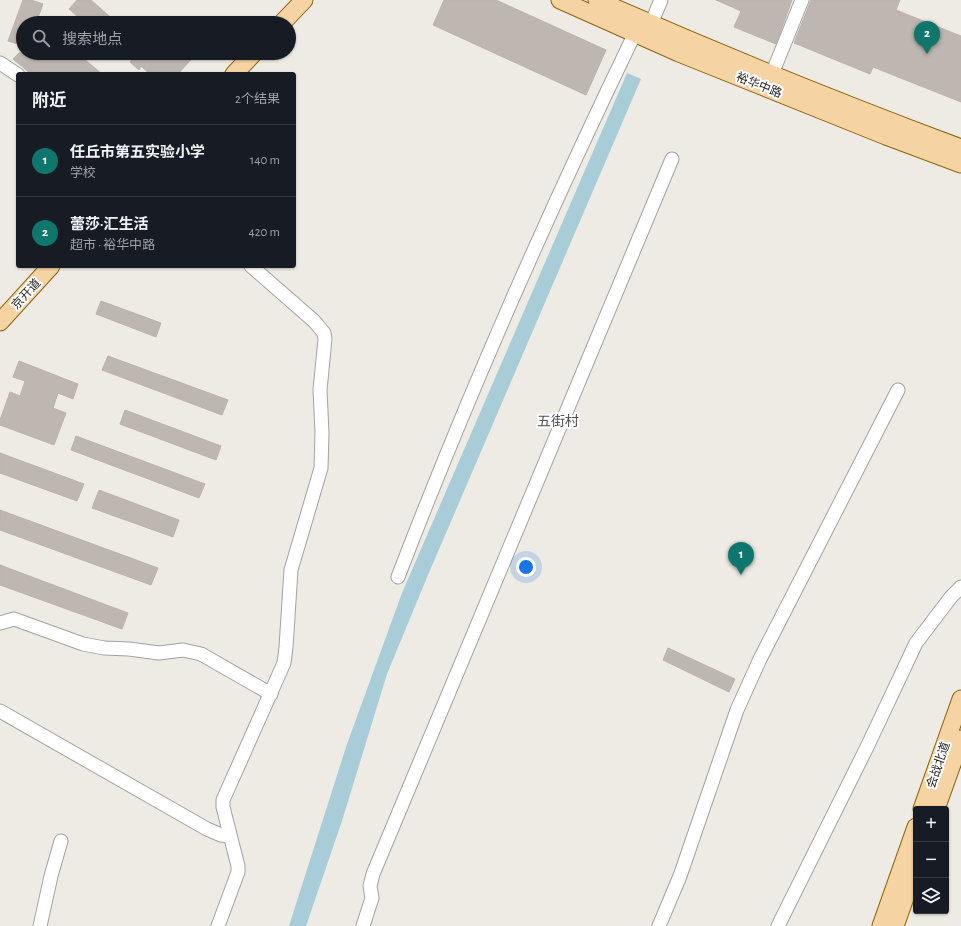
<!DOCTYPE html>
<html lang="zh">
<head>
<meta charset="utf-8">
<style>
	:root { --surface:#171b24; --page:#242831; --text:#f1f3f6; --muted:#9ea1a6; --line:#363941; --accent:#0f766e }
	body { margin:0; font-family:"Alegreya Sans","Noto Sans SC",sans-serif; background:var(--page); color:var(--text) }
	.controls { position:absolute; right:12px; bottom:12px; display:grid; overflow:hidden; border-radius:4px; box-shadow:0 1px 3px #0004 }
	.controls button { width:36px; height:36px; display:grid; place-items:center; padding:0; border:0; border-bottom:1px solid var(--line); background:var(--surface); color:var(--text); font:20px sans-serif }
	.you { position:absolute; left:526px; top:567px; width:14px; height:14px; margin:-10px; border:3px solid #fff; border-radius:50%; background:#1a73e8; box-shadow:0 0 0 6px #1a73e833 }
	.badge { display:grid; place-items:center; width:26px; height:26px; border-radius:50%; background:var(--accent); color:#fff; font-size:13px; font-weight:700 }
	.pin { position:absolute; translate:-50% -33px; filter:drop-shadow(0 1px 2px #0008) }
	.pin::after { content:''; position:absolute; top:21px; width:14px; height:12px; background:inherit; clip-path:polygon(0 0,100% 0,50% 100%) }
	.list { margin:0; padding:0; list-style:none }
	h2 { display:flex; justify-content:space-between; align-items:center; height:52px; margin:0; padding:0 16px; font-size:17px }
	h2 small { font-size:13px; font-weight:400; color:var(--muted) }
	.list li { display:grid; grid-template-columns:26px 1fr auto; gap:12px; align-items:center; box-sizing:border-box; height:72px; padding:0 16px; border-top:1px solid var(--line) }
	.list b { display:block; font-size:15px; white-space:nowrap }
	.list p { margin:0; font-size:13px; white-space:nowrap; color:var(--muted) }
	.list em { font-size:13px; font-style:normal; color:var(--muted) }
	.icon { flex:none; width:22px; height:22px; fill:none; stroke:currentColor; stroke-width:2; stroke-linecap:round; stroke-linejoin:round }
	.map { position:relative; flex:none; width:961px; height:926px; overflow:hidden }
	.search { position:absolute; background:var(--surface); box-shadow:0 1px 3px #0004; left:16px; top:16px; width:280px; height:44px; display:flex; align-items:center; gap:10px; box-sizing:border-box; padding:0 14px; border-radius:22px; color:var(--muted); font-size:15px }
	.panel { position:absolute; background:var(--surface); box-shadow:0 1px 3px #0004; left:16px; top:72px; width:280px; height:196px; border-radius:4px }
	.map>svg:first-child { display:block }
	.water { fill:#a8cdd8 }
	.building { fill:#beb7b1; stroke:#beb2a8 }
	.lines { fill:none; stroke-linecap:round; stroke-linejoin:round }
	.minor-casing { stroke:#a2a2a2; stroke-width:15 }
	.major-casing { stroke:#8c640b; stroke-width:19 }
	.minor { stroke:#fff; stroke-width:13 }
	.major { stroke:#f5d3a3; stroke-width:17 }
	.labels { text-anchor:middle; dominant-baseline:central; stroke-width:4; stroke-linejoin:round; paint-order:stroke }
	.street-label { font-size:12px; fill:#1e1e1e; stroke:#fff }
	.quarter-label { font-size:14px; fill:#515151; stroke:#fff }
</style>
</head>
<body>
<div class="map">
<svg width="961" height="926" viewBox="0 0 961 926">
	<rect width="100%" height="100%" fill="#eeebe4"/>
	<path class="water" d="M627 73 641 79 428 575 387 674 342 821 306 926H289L347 744 402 593Z"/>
	<g class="building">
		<path d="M23 0H31L43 4 36 23H23V40L18 44 8 41Z"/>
		<path d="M77 0H91L117 23H85L69 9Z"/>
		<path d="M444 0H496L606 50 586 95 433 25Z"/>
		<path d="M716 0H792L776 44 734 27 741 11Z"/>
		<path d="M811 0H900L896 10 961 36V102L873 67 870 74 794 43Z"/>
		<path d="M19 53H77L102 74H31L13 59Z"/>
		<path d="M137 53H197L178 74H150L141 66 139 70 130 62Z"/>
		<path d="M101 301 161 323 156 337 96 314Z"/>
		<path d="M108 356 228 400 222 415 102 370Z"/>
		<path d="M19 361 78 384 73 399 58 393 53 408 66 413 54 445 0 425V420L10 392 20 396 25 381 13 377Z"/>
		<path d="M125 410 221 446 216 460 120 424Z"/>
		<path d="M76 436 205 484 199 498 71 450Z"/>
		<path d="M0 453 84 484 77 501 0 473Z"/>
		<path d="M99 490 179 520 173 537 92 508Z"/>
		<path d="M0 510 158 568 151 585 0 530Z"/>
		<path d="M0 565 128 613 122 629 0 585Z"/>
		<path d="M668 648 735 679 729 692 663 660Z"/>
	</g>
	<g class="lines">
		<g class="minor-casing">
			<g id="minor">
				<path d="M651 24 661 0"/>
				<path d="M0 63 18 75"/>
				<path d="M772 74 802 0"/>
				<path d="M398 577C469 392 549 211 635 33"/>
				<path d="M0 623 14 619 83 644 104 648 129 649 159 653 183 650 201 654 271 694"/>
				<path d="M0 711 207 829 221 835 230 836"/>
				<path d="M40 926 51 876 61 841"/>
				<path d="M218 926 238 872V866L223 807V800L284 663 286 647 291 570 321 468 322 433 320 390 325 339 324 333 314 321 251 266"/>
				<path d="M363 926 372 898 370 886 373 874 672 159"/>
				<path d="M659 926 680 876 737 710 760 659 898 390"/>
				<path d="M778 926 868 745 916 643 951 597 961 587"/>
			</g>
		</g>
		<g class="major-casing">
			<g id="major">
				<path d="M560 0 679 53 886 136 961 164"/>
				<path d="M597 0C717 53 838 102 961 148"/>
				<path d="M282 23 304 0"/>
				<path d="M234 74 254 53"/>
				<path d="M0 322 51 266"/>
				<path d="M922 809 961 699"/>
				<path d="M936 809 961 739"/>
				<path d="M881 926 916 827"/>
				<path d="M895 926 916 867"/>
			</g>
		</g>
		<use href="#minor" class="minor"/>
		<use href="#major" class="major"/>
	</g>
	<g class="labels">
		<g class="street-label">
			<text transform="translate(759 85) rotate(22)">裕华中路</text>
			<text transform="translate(26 294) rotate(-47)">京开道</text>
			<text transform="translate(938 765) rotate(-71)">会战北道</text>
		</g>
		<g class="quarter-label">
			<text x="558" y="422">五街村</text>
		</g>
	</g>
</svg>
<div class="controls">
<button>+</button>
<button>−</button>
<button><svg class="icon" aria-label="layers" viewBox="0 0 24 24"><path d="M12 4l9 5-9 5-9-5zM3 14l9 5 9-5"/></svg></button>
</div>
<div class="you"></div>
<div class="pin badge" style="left:741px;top:575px">1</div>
<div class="pin badge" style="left:927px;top:54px">2</div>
<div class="search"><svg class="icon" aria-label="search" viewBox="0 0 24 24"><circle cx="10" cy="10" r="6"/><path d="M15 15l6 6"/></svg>搜索地点</div>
<section class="panel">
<h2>附近<small>2个结果</small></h2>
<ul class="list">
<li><span class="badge">1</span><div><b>任丘市第五实验小学</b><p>学校</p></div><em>140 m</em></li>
<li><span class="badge">2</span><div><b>蕾莎·汇生活</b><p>超市 · 裕华中路</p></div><em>420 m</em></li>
</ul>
</section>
</div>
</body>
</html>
